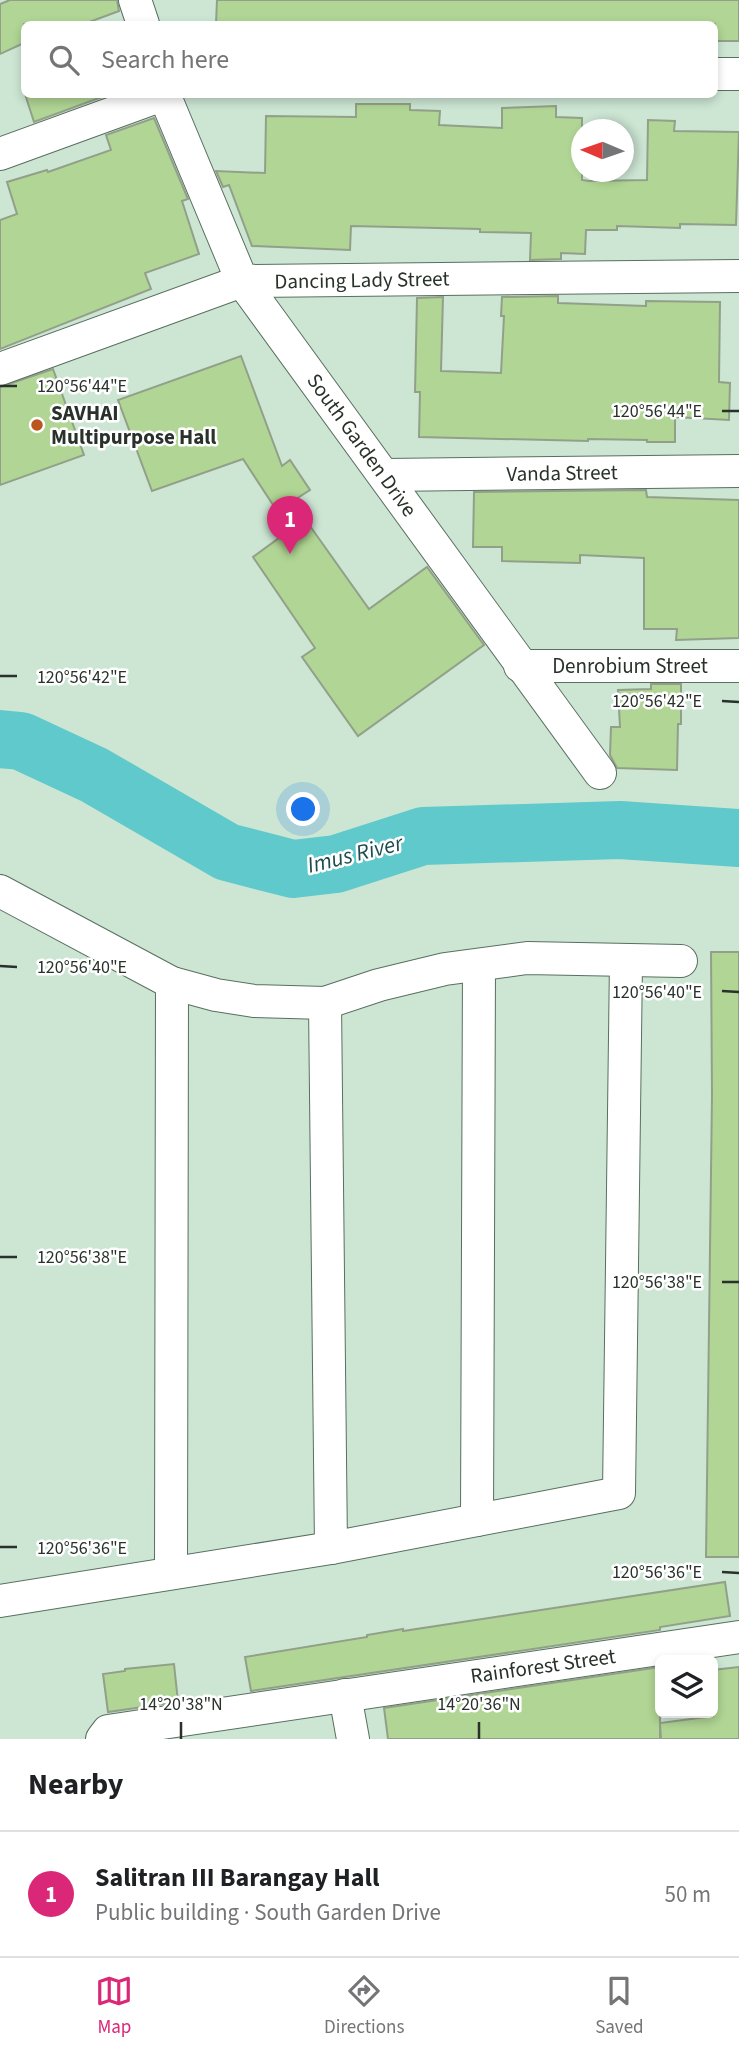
<!DOCTYPE html>
<html lang="en">
<head>
<meta charset="utf-8">
<style>
	:root { --surface:#fff; --page:#f6f6f6; --text:#202124; --muted:#757577; --line:#e0e0e0; --accent:#db2777 }
	body { margin:0; font-family:"Source Sans 3",sans-serif; background:var(--page); color:var(--text) }
	.controls { position:absolute; right:21px; bottom:21px; display:grid; overflow:hidden; border-radius:10px; box-shadow:0 4px 10px #0003 }
	.controls button { width:63px; height:63px; display:grid; place-items:center; padding:0; border:0; border-bottom:2px solid var(--line); background:var(--surface); color:var(--text); font:35px sans-serif }
	.compass { position:absolute; left:571px; top:119px; width:63px; height:63px; border-radius:50%; background:var(--surface); box-shadow:0 4px 10px #0003; rotate:272deg }
	.you { position:absolute; left:304px; top:810px; width:24px; height:24px; margin:-18px; border:5px solid #fff; border-radius:50%; background:#1a73e8; box-shadow:0 0 0 10px #1a73e833 }
	.badge { display:grid; place-items:center; width:46px; height:46px; border-radius:50%; background:var(--accent); color:#fff; font-size:23px; font-weight:700 }
	.pin { position:absolute; translate:-50% -58px; filter:drop-shadow(0 2px 4px #0008) }
	.pin::after { content:''; position:absolute; top:37px; width:24px; height:21px; background:inherit; clip-path:polygon(0 0,100% 0,50% 100%) }
	.list { margin:0; padding:0; list-style:none }
	h2 { display:flex; justify-content:space-between; align-items:center; height:91px; margin:0; padding:0 28px; font-size:30px }
	h2 small { font-size:23px; font-weight:400; color:var(--muted) }
	.list li { display:grid; grid-template-columns:46px 1fr auto; gap:21px; align-items:center; box-sizing:border-box; height:126px; padding:0 28px; border-top:2px solid var(--line) }
	.list b { display:block; font-size:26px; white-space:nowrap }
	.list p { margin:0; font-size:23px; white-space:nowrap; color:var(--muted) }
	.list em { font-size:23px; font-style:normal; color:var(--muted) }
	.icon { flex:none; width:38px; height:38px; fill:none; stroke:currentColor; stroke-width:2; stroke-linecap:round; stroke-linejoin:round }
	.map { position:relative; flex:none; width:739px; height:1739px; overflow:hidden }
	.search { position:absolute; background:var(--surface); box-shadow:0 4px 10px #0003; left:21px; right:21px; top:21px; height:77px; display:flex; align-items:center; gap:18px; box-sizing:border-box; padding:0 24px; border-radius:10px; color:var(--muted); font-size:26px }
	.sheet { height:217px; background:var(--surface) }
	nav { display:flex; justify-content:space-around; align-items:center; box-sizing:border-box; height:98px; border-top:2px solid var(--line); background:var(--surface); font-size:19px; color:var(--muted) }
	nav a { display:grid; justify-items:center; gap:4px }
	nav .on { color:var(--accent) }
	.map>svg:first-child { display:block }
	.lines { fill:none; stroke-linecap:round; stroke-linejoin:round }
	.river { stroke:#60c9cb; stroke-width:58 }
	.building { fill:#b0d594; stroke:#92a089; stroke-width:2 }
	.minor-casing { stroke:#596f5f; stroke-width:34 }
	.minor { stroke:#fff; stroke-width:32 }
	.ticks { fill:none; stroke:#28312a; stroke-width:2.5 }
	.poi-dot { fill:#ba571e; stroke:#fff; stroke-width:2.5 }
	.labels { text-anchor:middle; dominant-baseline:central; stroke-width:5; stroke-linejoin:round; paint-order:stroke }
	.street-label { font-size:21px; fill:#28312a; stroke:#fff }
	.poi-label { font-size:21px; font-weight:bold; fill:#28312a; stroke:#fff; text-anchor:start }
	.water-label { font-size:23px; font-style:italic; fill:#1d4c4d; stroke:#fff }
	.ticks-label { font-size:18px; text-anchor:middle; fill:#28312a; stroke:#fff; stroke-width:5; stroke-linejoin:round; paint-order:stroke }
</style>
</head>
<body>
<div class="map">
<svg width="739" height="1739" viewBox="0 0 739 1739">
	<rect width="100%" height="100%" fill="#cde6d4"/>
	<g class="lines">
		<path class="river" d="M0 739 21 741 94 775 227 852 293 869 336 864 423 836 620 830 739 838"/>
	</g>
	<g class="building">
		<path d="M10 0H117L119 11 84 24H24V43L0 54V4Z"/>
		<path d="M217 0H739V41H715V24H216Z"/>
		<path d="M25 94H110L34 122Z"/>
		<path d="M356 104H410V110L440 111 439 125 502 128V108L556 106V117L582 118V180L589 181 647 180 648 120 675 121 674 131 739 132 736 225 680 224V228L617 226V230H586L585 254 561 253V259L530 260 531 233 480 232V229L351 226 350 250 252 246 229 185 223 187 216 171 265 173 266 116 356 117Z"/>
		<path d="M154 118 188 199 182 201 199 254 145 273 151 289 0 349V220L17 214 7 182 47 170 48 172 111 150 106 135Z"/>
		<path d="M558 296V303L646 306V301L720 302 719 382 730 383 729 420 675 417V442H647V440L588 439V441L419 437 420 392H415L417 298 443 297 441 371 501 373 504 316H501L502 297Z"/>
		<path d="M241 356 282 466 290 460 310 490 277 511 243 459 152 491 118 400Z"/>
		<path d="M53 369 84 455 0 485V387Z"/>
		<path d="M646 490 647 497 739 500V638L676 640 677 629H644V558L580 555V563L502 561V547H473L474 492Z"/>
		<path d="M305 519 369 609 427 567 484 645 358 736 302 657 315 648 253 557Z"/>
		<path d="M651 684H681V724H678L677 770 617 768 610 755 611 727H620L618 690 651 689Z"/>
		<path d="M711 952H739V1557H706L712 1095Z"/>
		<path d="M725 1582 730 1616 660 1627V1630L251 1691 245 1657 367 1637V1635L403 1629V1631Z"/>
		<path d="M174 1664 178 1702 108 1712 103 1674 125 1671V1669Z"/>
		<path d="M660 1667V1739H388L384 1708Z"/>
		<path d="M739 1667V1739H661L660 1723 713 1716V1670Z"/>
	</g>
	<g class="lines">
		<g class="minor-casing">
			<g id="minor">
				<path d="M135 0 143 24"/>
				<path d="M714 74H739"/>
				<path d="M164 94 242 281 600 773"/>
				<path d="M0 154 165 94"/>
				<path d="M0 369 242 281 739 276"/>
				<path d="M385 475 739 471"/>
				<path d="M520 666H739"/>
				<path d="M0 891 172 983 216 995 254 1001 325 1003 379 985 445 969 527 958 681 961"/>
				<path d="M325 1003 331 1548"/>
				<path d="M477 1520 479 965"/>
				<path d="M171 1573 172 983"/>
				<path d="M0 1601 331 1548 619 1493 626 961"/>
				<path d="M345 1695 353 1739"/>
				<path d="M102 1739 108 1731 739 1637"/>
			</g>
		</g>
		<use href="#minor" class="minor"/>
	</g>
	<path class="ticks" d="M0 386H17M722 411H739M0 676H17M722 701 739 702M0 966 17 967M722 991 739 992M0 1257H17M722 1282H739M0 1547H17M722 1572 739 1573M181 1739V1722M479 1739V1722"/>
	<circle class="poi-dot" cx="37" cy="425" r="7"/>
	<g class="labels">
		<g class="street-label">
			<text transform="translate(362 280) rotate(-1)">Dancing Lady Street</text>
			<text transform="translate(362 445) rotate(54)">South Garden Drive</text>
			<text transform="translate(562 473) rotate(-1)">Vanda Street</text>
			<text x="630" y="666">Denrobium Street</text>
			<text transform="translate(543 1666) rotate(-8)">Rainforest Street</text>
		</g>
		<g class="poi-label">
			<text x="51" y="413">SAVHAI<tspan x="51" dy="24">Multipurpose Hall</tspan></text>
		</g>
		<g class="water-label">
			<text transform="translate(355 854) rotate(-14)">Imus River</text>
		</g>
	</g>
	<g class="ticks-label">
		<text x="82" y="392">120°56'44"E</text>
		<text x="657" y="417">120°56'44"E</text>
		<text x="82" y="683">120°56'42"E</text>
		<text x="657" y="707">120°56'42"E</text>
		<text x="82" y="973">120°56'40"E</text>
		<text x="657" y="998">120°56'40"E</text>
		<text x="82" y="1263">120°56'38"E</text>
		<text x="657" y="1288">120°56'38"E</text>
		<text x="82" y="1554">120°56'36"E</text>
		<text x="657" y="1578">120°56'36"E</text>
		<text x="181" y="1710">14°20'38"N</text>
		<text x="479" y="1710">14°20'36"N</text>
	</g>
</svg>
<div class="controls">
<button><svg class="icon" aria-label="layers" viewBox="0 0 24 24"><path d="M12 4l9 5-9 5-9-5zM3 14l9 5 9-5"/></svg></button>
</div>
<svg class="compass" viewBox="-18 -18 36 36"><path d="M0-13l5 13h-10z" fill="#e53935"/><path d="M0 13l5-13h-10z" fill="#757577"/></svg>
<div class="you"></div>
<div class="pin badge" style="left:290px;top:554px">1</div>
<div class="search"><svg class="icon" aria-label="search" viewBox="0 0 24 24"><circle cx="10" cy="10" r="6"/><path d="M15 15l6 6"/></svg>Search here</div>
</div>
<section class="sheet">
<h2>Nearby<small></small></h2>
<ul class="list">
<li><span class="badge">1</span><div><b>Salitran III Barangay Hall</b><p>Public building · South Garden Drive</p></div><em>50 m</em></li>
</ul>
</section>
<nav>
<a class="on"><svg class="icon" aria-label="map" viewBox="0 0 24 24"><path d="M3 6l6-2 6 2 6-2v14l-6 2-6-2-6 2zM9 4v14M15 6v14"/></svg>Map</a>
<a><svg class="icon" aria-label="directions" viewBox="0 0 24 24"><path d="M12 3l9 9-9 9-9-9zM9 14v-3h6M13 9l2 2-2 2"/></svg>Directions</a>
<a><svg class="icon" aria-label="saved" viewBox="0 0 24 24"><path d="M7 4h10v16l-5-4-5 4z"/></svg>Saved</a>
</nav>
</body>
</html>
